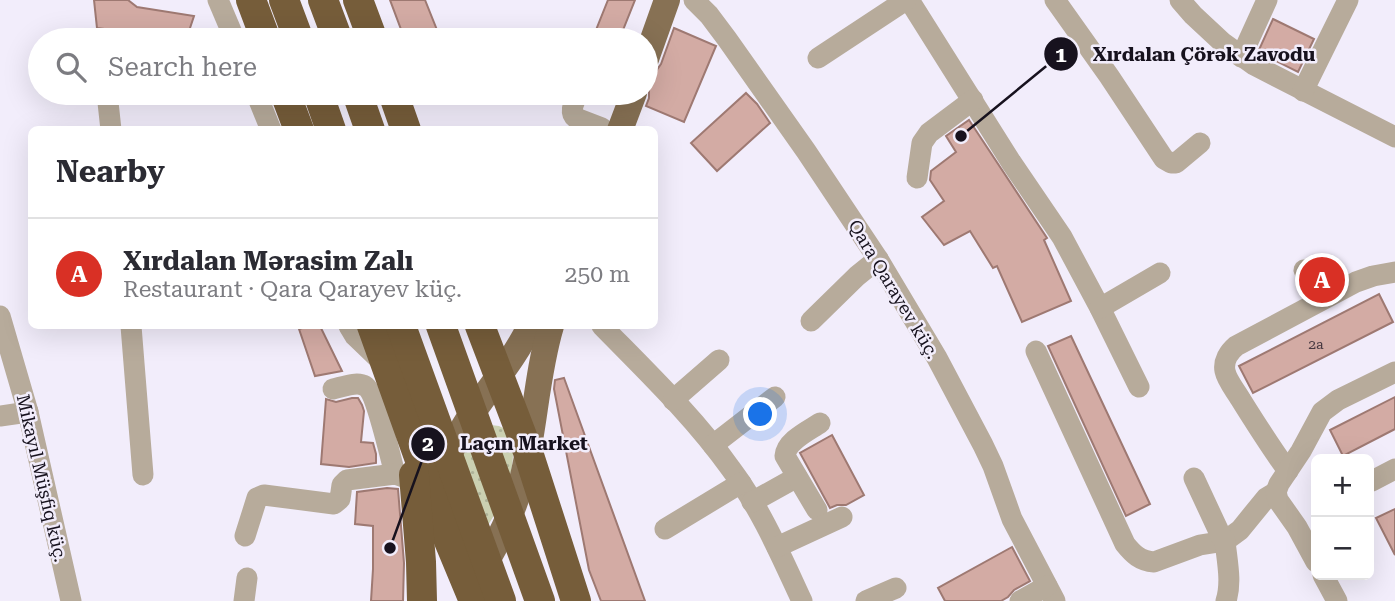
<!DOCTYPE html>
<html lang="en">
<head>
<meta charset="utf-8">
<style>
	:root { --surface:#fff; --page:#f7f7f7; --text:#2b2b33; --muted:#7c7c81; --line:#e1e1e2; --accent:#d93025 }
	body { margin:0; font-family:"Roboto Serif",serif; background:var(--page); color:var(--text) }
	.controls { position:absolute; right:21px; bottom:21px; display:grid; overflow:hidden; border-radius:10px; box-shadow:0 7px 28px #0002 }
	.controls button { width:63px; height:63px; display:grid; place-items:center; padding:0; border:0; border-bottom:2px solid var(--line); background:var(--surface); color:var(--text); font:35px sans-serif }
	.you { position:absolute; left:761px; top:415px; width:24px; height:24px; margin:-18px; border:5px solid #fff; border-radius:50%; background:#1a73e8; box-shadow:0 0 0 10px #1a73e833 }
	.badge { display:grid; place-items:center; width:46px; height:46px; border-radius:50%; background:var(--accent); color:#fff; font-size:23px; font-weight:700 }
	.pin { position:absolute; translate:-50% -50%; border:4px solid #fff; box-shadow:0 2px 7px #0006 }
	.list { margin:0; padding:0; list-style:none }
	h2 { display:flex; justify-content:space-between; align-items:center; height:91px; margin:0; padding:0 28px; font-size:30px }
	h2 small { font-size:23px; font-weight:400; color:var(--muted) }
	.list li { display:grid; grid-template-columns:46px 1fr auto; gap:21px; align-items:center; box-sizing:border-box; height:112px; padding:0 28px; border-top:2px solid var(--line) }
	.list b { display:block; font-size:26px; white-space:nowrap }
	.list p { margin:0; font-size:23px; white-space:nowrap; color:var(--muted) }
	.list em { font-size:23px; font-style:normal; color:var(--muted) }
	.icon { flex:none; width:38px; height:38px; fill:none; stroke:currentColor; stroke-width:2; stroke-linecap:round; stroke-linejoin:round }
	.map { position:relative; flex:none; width:1395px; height:601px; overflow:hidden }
	.search { position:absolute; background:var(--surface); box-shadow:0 7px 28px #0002; left:28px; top:28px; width:630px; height:77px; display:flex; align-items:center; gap:18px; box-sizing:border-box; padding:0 24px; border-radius:38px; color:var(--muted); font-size:26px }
	.panel { position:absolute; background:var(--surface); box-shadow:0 7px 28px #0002; left:28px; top:126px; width:630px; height:203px; border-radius:10px }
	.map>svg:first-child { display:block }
	.green { fill:url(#green-dots) }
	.building { fill:#d3aba4; stroke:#9e7972; stroke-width:2 }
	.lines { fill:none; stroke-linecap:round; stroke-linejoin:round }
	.minor { stroke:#b7ab9b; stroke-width:21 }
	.major { stroke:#877154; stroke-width:26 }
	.highway { stroke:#765d3a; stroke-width:30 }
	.highway-bridge { stroke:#765d3a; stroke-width:30 }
	.labels { text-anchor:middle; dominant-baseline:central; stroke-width:5; stroke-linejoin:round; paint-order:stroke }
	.number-label { font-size:14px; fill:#463840 }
	.street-label { font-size:18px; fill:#17121e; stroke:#f2edfb }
	.leader { fill:none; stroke:#17121e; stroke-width:2.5 }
	.callout-dot { fill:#17121e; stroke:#f2edfb; stroke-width:2.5 }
	.mark-label { font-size:21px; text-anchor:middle; font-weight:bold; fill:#fff }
	.callout-label { font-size:19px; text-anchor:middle; font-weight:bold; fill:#17121e; stroke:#f2edfb; stroke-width:5; stroke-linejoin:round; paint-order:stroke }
</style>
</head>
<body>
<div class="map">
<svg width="1395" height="601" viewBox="0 0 1395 601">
	<defs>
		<pattern id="green-dots" width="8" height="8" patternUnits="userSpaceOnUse" patternTransform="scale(1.75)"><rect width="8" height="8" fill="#cbd0b1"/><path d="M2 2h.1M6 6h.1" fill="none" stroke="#aeb298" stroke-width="1.8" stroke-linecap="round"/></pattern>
	</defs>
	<rect width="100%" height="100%" fill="#f2edfb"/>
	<path class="green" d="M491 425 499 426 507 430C509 437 512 444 513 451 514 475 500 510 485 529L449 508 466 445Z"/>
	<g class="building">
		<path d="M94 0H128L137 7 194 16 186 40 97 28Z"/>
		<path d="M390 0H425L441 40H405Z"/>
		<path d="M608 0H635L619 40H592Z"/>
		<path d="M1273 19 1314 39 1298 72 1258 52Z"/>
		<path d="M674 28 716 46 684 122 646 106 649 98V89L656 71 661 64Z"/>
		<path d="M746 93 757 104 770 123 717 171 691 143Z"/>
		<path d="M969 120 1047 238 1044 240 1071 301 1022 322 997 266 993 268 970 231 944 245 922 217 944 201 930 180 931 171 956 152 946 136Z"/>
		<path d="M1379 294 1393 322 1253 393 1239 366Z"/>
		<path d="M309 326H320L342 371 315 376 299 329Z"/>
		<path d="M1071 336 1150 504 1126 516 1048 346Z"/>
		<path d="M564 378 645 601H601L589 570 554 389 555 380Z"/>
		<path d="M1395 397V429L1343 456 1330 430Z"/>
		<path d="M352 398H358L362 405 364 411 361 442 373 443 376 454V463L349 467 321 464 326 399 336 402Z"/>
		<path d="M832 435 864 495 846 505H837L830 508 800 453Z"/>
		<path d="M387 488 398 489 404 563 403 601H371L373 569V526L355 524 357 492Z"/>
		<path d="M1395 509V555L1376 518Z"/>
		<path d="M1012 547 1030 581 1014 590 1008 597 1001 601H945L938 588Z"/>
	</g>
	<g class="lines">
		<g class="minor">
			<path d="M218 0 235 40"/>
			<path d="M694 0 709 15 727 39 806 151 878 259 937 358 983 445 993 466 1012 519 1055 601"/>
			<path d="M909 0 1011 162 1062 237 1100 308 1139 387"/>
			<path d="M1055 0 1109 76 1164 159 1171 163H1176L1200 143"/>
			<path d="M1180 0 1193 15 1222 42 1254 65 1395 137"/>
			<path d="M1241 57 1267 0"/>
			<path d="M818 58 906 0"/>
			<path d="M1303 91 1348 0"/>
			<path d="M107 93 111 130"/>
			<path d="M256 93 271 130"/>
			<path d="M578 93C575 101 568 112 576 118L602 128"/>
			<path d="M917 178 922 143 929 133 973 100"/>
			<path d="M1304 270 1319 301"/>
			<path d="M1100 308 1160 273"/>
			<path d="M0 316 28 412 71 601"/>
			<path d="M811 321 857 276 878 259"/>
			<path d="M131 326 143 475"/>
			<path d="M349 326 355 336 381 361"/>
			<path d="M602 326C647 372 694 417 731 469 761 509 781 556 802 601"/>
			<path d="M1036 351 1125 544C1133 554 1140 561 1154 562L1200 545 1225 541 1240 530 1266 498 1276 492"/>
			<path d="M333 389C342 387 357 381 365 386 376 392 391 460 395 474"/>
			<path d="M673 400 719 360"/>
			<path d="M0 416 28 412"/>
			<path d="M713 445 775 397"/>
			<path d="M1288 471C1271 448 1256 424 1241 400 1236 391 1227 381 1225 371 1223 361 1229 352 1236 346L1356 282 1373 276 1395 272"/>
			<path d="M1194 478 1221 536 1225 541C1227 561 1232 582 1226 601"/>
			<path d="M1372 481 1395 469"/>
			<path d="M752 502 797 477"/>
			<path d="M817 510 785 456C786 441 808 431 820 423"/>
			<path d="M665 529 741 483"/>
			<path d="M245 536 257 498 264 495 334 504 340 499 342 485 347 480 395 474 414 481"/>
			<path d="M777 547 842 517"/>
			<path d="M1316 562 1297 527 1278 500 1276 492 1279 484 1301 451 1322 412 1338 400 1395 372"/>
			<path d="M1323 575 1337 601"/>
			<path d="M244 601 247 578"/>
			<path d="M866 601 896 588"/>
			<path d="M1020 601 1047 586"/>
		</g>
		<g class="major">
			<path d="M646 59 667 0"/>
			<path d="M620 130 634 93"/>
			<path d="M444 471C459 416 506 377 530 326"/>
			<path d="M479 574C497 544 513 514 522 480 535 429 536 376 551 326"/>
		</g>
		<g class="highway">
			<path d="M251 0 266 40"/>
			<path d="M284 0 299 40"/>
			<path d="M323 0 338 40"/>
			<path d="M358 0 373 40"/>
			<path d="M285 93 299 130"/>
			<path d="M318 93 331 130"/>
			<path d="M357 93 370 130"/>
			<path d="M393 93 406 130"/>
			<path d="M372 326 449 541 474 601"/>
			<path d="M480 326 527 449 576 601"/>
			<path d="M414 475 421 562 422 601"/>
		</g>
		<g class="highway-bridge">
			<path d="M401 326 501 601"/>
			<path d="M441 326 540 601"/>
		</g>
	</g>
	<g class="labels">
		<g class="number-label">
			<text x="1316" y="344">2a</text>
		</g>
		<g class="street-label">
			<text transform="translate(894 289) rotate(59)">Qara Qarayev küç.</text>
			<text transform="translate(42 478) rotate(77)">Mikayıl Müşfiq küç.</text>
		</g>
	</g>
	<path class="leader" d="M961 136L1061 54M390 548L428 444"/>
	<g class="callout-dot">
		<circle cx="961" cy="136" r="7"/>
		<circle cx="390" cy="548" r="7"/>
		<circle cx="1061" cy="54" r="18"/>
		<circle cx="428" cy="444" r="18"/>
	</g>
	<g class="mark-label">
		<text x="1061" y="62">1</text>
		<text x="428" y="451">2</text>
	</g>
	<g class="callout-label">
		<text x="1204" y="61">Xırdalan Çörək Zavodu</text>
		<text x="524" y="450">Laçın Market</text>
	</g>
</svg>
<div class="controls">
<button>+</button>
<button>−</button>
</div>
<div class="you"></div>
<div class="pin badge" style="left:1322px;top:280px">A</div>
<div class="search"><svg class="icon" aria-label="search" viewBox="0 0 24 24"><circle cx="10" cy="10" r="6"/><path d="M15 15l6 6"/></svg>Search here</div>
<section class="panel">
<h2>Nearby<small></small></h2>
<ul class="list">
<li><span class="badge">A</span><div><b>Xırdalan Mərasim Zalı</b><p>Restaurant · Qara Qarayev küç.</p></div><em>250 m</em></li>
</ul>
</section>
</div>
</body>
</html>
